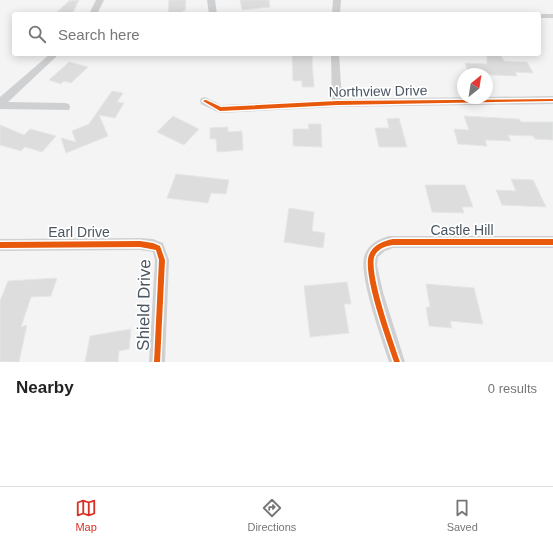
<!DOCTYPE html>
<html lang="en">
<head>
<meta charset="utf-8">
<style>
	:root { --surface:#fff; --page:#f6f6f6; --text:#222; --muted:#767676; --line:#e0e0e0; --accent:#d93025 }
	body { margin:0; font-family:Helvetica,sans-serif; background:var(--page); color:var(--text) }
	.compass { position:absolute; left:457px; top:68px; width:36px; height:36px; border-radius:50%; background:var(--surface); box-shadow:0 2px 10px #0003; rotate:30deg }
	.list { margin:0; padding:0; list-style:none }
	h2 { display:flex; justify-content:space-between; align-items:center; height:52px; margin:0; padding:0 16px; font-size:17px }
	h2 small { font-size:13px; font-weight:400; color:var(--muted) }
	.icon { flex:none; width:22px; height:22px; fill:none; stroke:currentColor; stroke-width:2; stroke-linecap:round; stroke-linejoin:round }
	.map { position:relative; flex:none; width:553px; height:362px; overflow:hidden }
	.search { position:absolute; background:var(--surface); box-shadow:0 2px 10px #0003; left:12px; right:12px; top:12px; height:44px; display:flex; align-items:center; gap:10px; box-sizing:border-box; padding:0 14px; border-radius:4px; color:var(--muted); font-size:15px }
	.sheet { height:124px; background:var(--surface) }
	nav { display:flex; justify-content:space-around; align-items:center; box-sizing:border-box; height:56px; border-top:1px solid var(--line); background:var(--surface); font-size:11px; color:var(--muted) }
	nav a { display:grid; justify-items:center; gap:2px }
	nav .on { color:var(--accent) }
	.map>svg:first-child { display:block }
	.building { fill:#ddddde; stroke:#e5e6e7 }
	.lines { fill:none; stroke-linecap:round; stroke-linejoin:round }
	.minor { fill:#ced0d2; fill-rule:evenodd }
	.cycleway-casing { stroke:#fff; stroke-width:3 }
	.cycleway { fill:#e8590c; fill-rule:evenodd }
	.labels { text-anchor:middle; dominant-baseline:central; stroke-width:3.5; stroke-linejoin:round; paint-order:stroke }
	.street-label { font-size:14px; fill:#4a5661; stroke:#fff }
	.near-street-label { font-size:17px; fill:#4a5661; stroke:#fff }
</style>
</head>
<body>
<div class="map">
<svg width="553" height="362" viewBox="0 0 553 362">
	<rect width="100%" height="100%" fill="#f4f4f4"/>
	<g class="building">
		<path d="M79 0 72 14H55L69 1Z"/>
		<path d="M169 0H186L185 11H182L181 14H168Z"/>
		<path d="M240 0H269L270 7 242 10Z"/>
		<path d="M292 54H313L312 61 314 87H302V81H293Z"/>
		<path d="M487 55 501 56 504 61 527 62 533 73 515 72 517 76 469 74 465 63 487 64Z"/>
		<path d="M69 62 88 67 71 83 64 81 61 84 49 80Z"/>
		<path d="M112 91 123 93 117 102 124 103 115 118 99 115 108 136 66 153 61 138 76 142 72 131 89 124Z"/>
		<path d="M173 116 199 129 184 145 157 132Z"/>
		<path d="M464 116 519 119 521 122H553V140L535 139 533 136 508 135 511 141 485 140 487 146 458 144 454 129 469 130Z"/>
		<path d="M399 118 407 147H379L375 128H389L387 119Z"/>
		<path d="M308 124H321L322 147 293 146V129H309Z"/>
		<path d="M0 125 24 135 30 129 56 136 42 152 25 147 21 151 0 145Z"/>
		<path d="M228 127V132L242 131 243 150 217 152 216 139H210V128Z"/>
		<path d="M176 174 229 180 226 194 211 193 208 203 167 198Z"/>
		<path d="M511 179 533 180 546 207 502 205 496 190 516 191Z"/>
		<path d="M425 185H465L473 207H462L464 213 432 212Z"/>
		<path d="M289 208 314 212 312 231 325 233 323 248 284 242Z"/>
		<path d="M57 278 51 296 31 297 21 327 27 325 19 362H0V301L8 281Z"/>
		<path d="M347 282 351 304H344L349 333 310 337 304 286Z"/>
		<path d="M426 284 474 288 483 324 450 321 452 328 429 326 426 307H430Z"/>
		<path d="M131 329 129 349 119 351 118 362H85L90 336Z"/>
	</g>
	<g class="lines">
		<g class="minor">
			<path d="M96 0H104L97 14H89Z"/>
			<path d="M207 0H215L217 14H209Z"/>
			<path d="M333 0H341L340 14H332Z"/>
			<path d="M537 14H553V18H539V14Z"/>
			<path d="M50 54H59L8 102 65 103 69 104 70 107 69 110 0 109V97Z"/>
			<path d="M331 54H339L342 99 553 96V104L337 107 220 113 201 104 200 101 201 98 205 97 221 105 332 100Z"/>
			<path d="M389 236H553V248H393L385 251 378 257 377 265 383 292 405 362H389C382 340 359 277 364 257 368 244 378 239 389 236Z"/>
			<path d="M140 238 153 239 163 243 169 260 165 362H149L155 260 153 252 140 250 0 251V239Z"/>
		</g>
		<g class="cycleway-casing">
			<g id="cycleway">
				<path d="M553 99V101L337 105 220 111 203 101 205 100H206L221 107 337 101Z"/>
				<path d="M393 239H553V245H393C386 246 379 248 375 255 367 270 394 344 400 362H394C387 341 362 274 369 255 373 245 383 241 393 239Z"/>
				<path d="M140 241 153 243 160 246 165 260 160 362H154L159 260 156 250 140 247 0 248V242Z"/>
			</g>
		</g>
		<use href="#cycleway" class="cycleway"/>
	</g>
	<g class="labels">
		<g class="street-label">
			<text transform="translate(378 91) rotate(-1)">Northview Drive</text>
			<text x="462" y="230">Castle Hill</text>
			<text x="79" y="232">Earl Drive</text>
		</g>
		<g class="near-street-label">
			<text transform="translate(144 305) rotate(-89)">Shield Drive</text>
		</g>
	</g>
</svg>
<svg class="compass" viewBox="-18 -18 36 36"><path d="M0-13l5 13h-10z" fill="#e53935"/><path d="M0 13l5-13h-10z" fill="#767676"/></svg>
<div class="search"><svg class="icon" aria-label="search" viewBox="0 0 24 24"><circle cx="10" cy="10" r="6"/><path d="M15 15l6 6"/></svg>Search here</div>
</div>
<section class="sheet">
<h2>Nearby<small>0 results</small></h2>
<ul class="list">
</ul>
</section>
<nav>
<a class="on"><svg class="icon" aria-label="map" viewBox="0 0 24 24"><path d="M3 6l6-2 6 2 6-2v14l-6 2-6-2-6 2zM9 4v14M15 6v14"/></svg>Map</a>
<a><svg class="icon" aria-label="directions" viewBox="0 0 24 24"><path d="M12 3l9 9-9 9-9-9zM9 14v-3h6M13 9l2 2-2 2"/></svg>Directions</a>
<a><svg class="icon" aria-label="saved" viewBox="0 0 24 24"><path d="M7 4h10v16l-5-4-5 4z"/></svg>Saved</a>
</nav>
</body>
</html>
